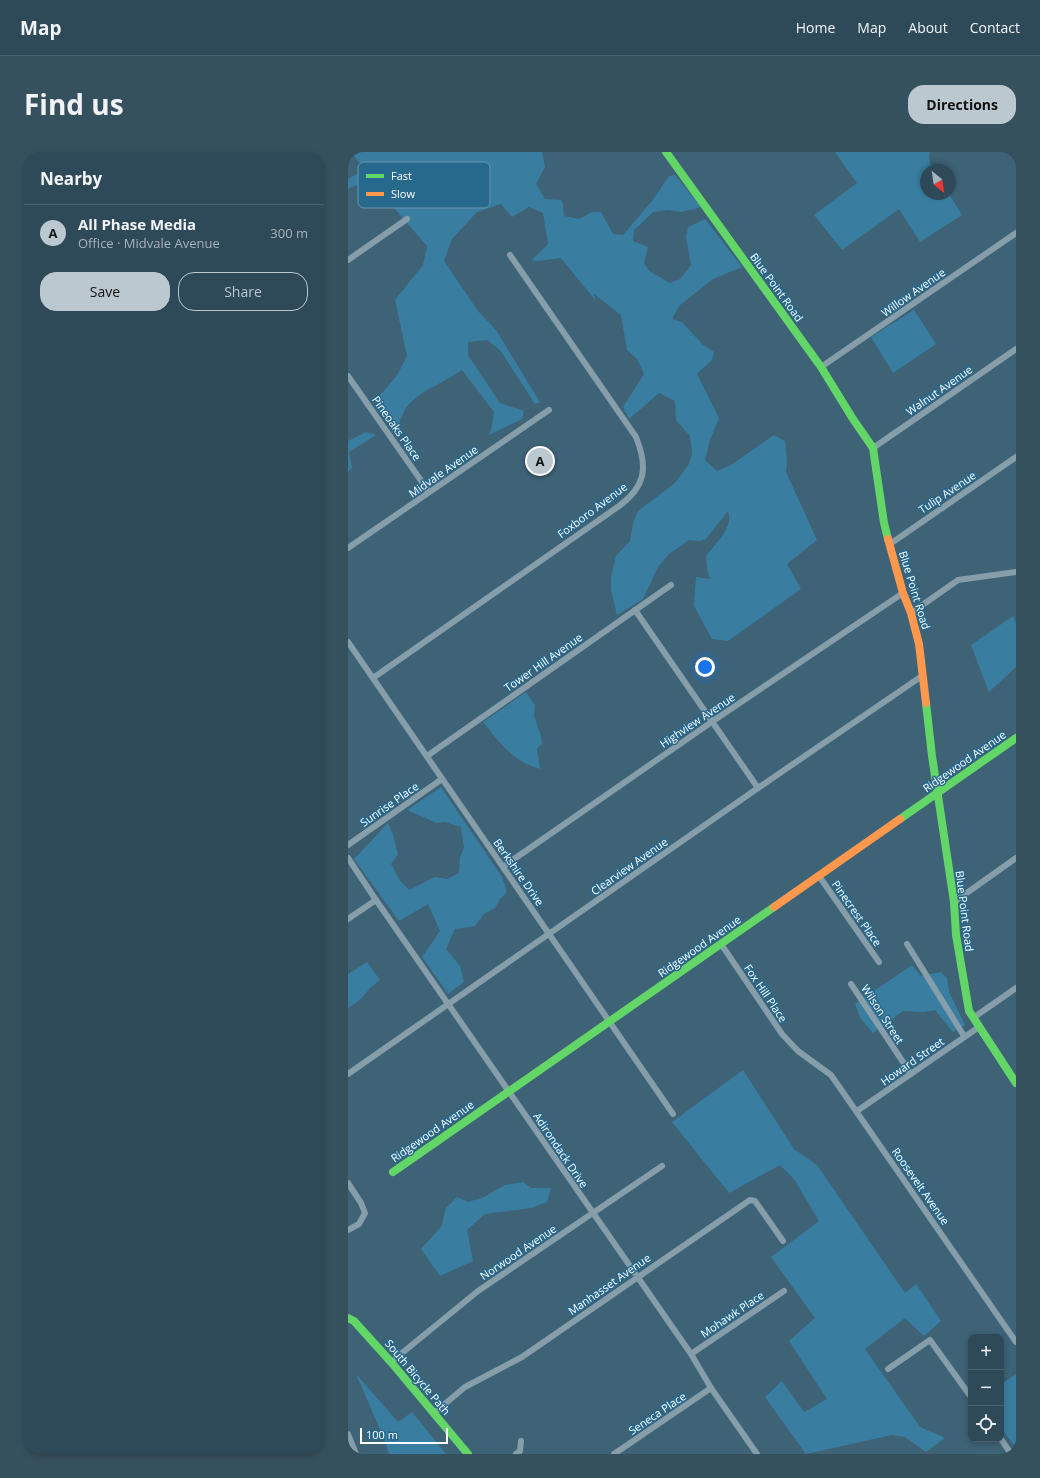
<!DOCTYPE html>
<html lang="en">
<head>
<meta charset="utf-8">
<style>
	:root { --surface:#2e4a58; --page:#36515e; --text:#f1f3f6; --muted:#a7b3ba; --line:#49626e; --accent:#bbc8cf }
	body { margin:0; font-family:"Open Sans",sans-serif; background:var(--page); color:var(--text) }
	.controls { position:absolute; right:12px; bottom:12px; display:grid; overflow:hidden; border-radius:8px; box-shadow:0 2px 6px #0003 }
	.controls button { width:36px; height:36px; display:grid; place-items:center; padding:0; border:0; border-bottom:1px solid var(--line); background:var(--surface); color:var(--text); font:20px sans-serif }
	.compass { position:absolute; left:572px; top:12px; width:36px; height:36px; border-radius:50%; background:var(--surface); box-shadow:0 2px 6px #0003; rotate:151deg }
	.scale { position:absolute; left:12px; bottom:10px; width:88px; box-sizing:border-box; padding-left:4px; border:2px solid #fff; border-top:0; font-size:11px; line-height:14px; white-space:nowrap; color:#fff; -webkit-text-stroke:3px #27688d; paint-order:stroke }
	.you { position:absolute; left:357px; top:515px; width:14px; height:14px; margin:-10px; border:3px solid #fff; border-radius:50%; background:#1a73e8; box-shadow:0 0 0 6px #1a73e833 }
	.badge { display:grid; place-items:center; width:26px; height:26px; border-radius:50%; background:var(--accent); color:#111; font-size:13px; font-weight:700 }
	.pin { position:absolute; translate:-50% -50%; border:2px solid #fff; box-shadow:0 1px 4px #0006 }
	.list { margin:0; padding:0; list-style:none }
	h2 { display:flex; justify-content:space-between; align-items:center; height:52px; margin:0; padding:0 16px; font-size:17px }
	h2 small { font-size:13px; font-weight:400; color:var(--muted) }
	.list li { display:grid; grid-template-columns:26px 1fr auto; gap:12px; align-items:center; box-sizing:border-box; height:56px; padding:0 16px; border-top:1px solid var(--line) }
	.list b { display:block; font-size:15px; white-space:nowrap }
	.list p { margin:0; font-size:13px; white-space:nowrap; color:var(--muted) }
	.list em { font-size:13px; font-style:normal; color:var(--muted) }
	.actions { display:flex; gap:8px; padding:12px 16px }
	.actions a { flex:1; padding:9px 0; border:1px solid var(--accent); border-radius:16px; text-align:center; font-size:14px; color:var(--accent) }
	.actions .main { background:var(--accent); color:#111 }
	.icon { flex:none; width:22px; height:22px; fill:none; stroke:currentColor; stroke-width:2; stroke-linecap:round; stroke-linejoin:round }
	.map { position:relative; flex:none; width:668px; height:1302px; overflow:hidden; border-radius:16px }
	header { display:flex; align-items:center; gap:24px; box-sizing:border-box; height:56px; padding:0 20px; background:var(--surface); border-bottom:1px solid var(--line) }
	header strong { font-size:19px }
	nav { display:flex; gap:22px; margin-inline-start:auto; font-size:14px }
	.intro { display:flex; align-items:center; justify-content:space-between; box-sizing:border-box; height:96px; padding:0 24px }
	h1 { margin:0; font-size:28px }
	.button { padding:10px 18px; border-radius:16px; background:var(--accent); color:#111; font-size:14px; font-weight:700 }
	main { display:flex; gap:24px; padding:0 24px }
	aside { flex:1; background:var(--surface); border-radius:16px; box-shadow:0 2px 6px #0003 }
	.map>svg:first-child { display:block }
	.green { fill:#397ea1 }
	.lines { fill:none; stroke-linecap:round; stroke-linejoin:round }
	.street { stroke:#859ea9; stroke-width:6 }
	.fast { stroke:#63d668; stroke-width:8 }
	.slow { stroke:#ff974d; stroke-width:8 }
	.labels { text-anchor:middle; dominant-baseline:central; stroke-width:3; stroke-linejoin:round; paint-order:stroke }
	.street-label { font-size:11px; fill:#fff; stroke:#27688d }
	.key { fill:#27688d; stroke:#6895af; stroke-width:1 }
	.key-label { font-size:11px; fill:#fff }
</style>
</head>
<body>
<header>
<strong>Map</strong>
<nav><a>Home</a><a>Map</a><a>About</a><a>Contact</a></nav>
</header>
<div class="intro"><h1>Find us</h1><a class="button">Directions</a></div>
<main>
<aside>
<h2>Nearby<small></small></h2>
<ul class="list">
<li><span class="badge">A</span><div><b>All Phase Media</b><p>Office · Midvale Avenue</p></div><em>300 m</em></li>
</ul>
<div class="actions"><a class="main">Save</a><a>Share</a></div>
</aside>
<div class="map">
<svg width="668" height="1302" viewBox="0 0 668 1302">
	<rect width="100%" height="100%" fill="#3e6276"/>
	<g class="green">
		<path d="M3 0H194L197 15 188 32 197 47 213 48 215 52 216 64 231 67 244 60H253L265 82 275 83 304 49 321 24 327 23 353 55 334 60 319 58 305 60 286 78 285 89 300 95 296 111 301 119 322 131 332 127 343 113 338 85 340 75 357 67 394 115 365 127 331 154 324 167 334 170 354 192 366 200 364 208 349 222 371 266 362 288 357 308 369 319 383 313 426 283 437 289 439 309 438 320 469 388 439 412 453 437 380 489 364 487 346 454 348 425 362 427 359 417 358 404C367 392 386 375 380 359L358 387 351 389 341 388 321 402 310 415 295 447 269 463 263 438V425L268 404 282 389 285 371 290 359 327 331 341 312 344 302 342 284 328 268 327 249 311 241 281 267 275 255 296 222 289 207 279 198 273 163 246 142 247 148 213 106 189 109 184 108 200 92 195 61 181 55 164 65 153 52 129 60 104 87 96 109 130 159 148 178 192 250 187 252 152 198 139 188 120 190V203L152 251 176 259 174 267 141 283 144 274 146 260 114 218C98 230 75 237 61 252 55 258 50 275 46 283L26 248 36 239 50 222 59 204 47 148 75 113 79 94 28 35 20 30 6 34 0 37V27L9 22 13 13Z"/>
		<path d="M487 0H582C580 7 582 12 586 18H578V42H601L614 63 572 90 551 57 494 98 466 63 509 31Z"/>
		<path d="M566 158 588 192 545 221 523 185Z"/>
		<path d="M18 280 28 283 1 300 4 316 0 320V289Z"/>
		<path d="M665 464 668 471V515L641 540 623 493Z"/>
		<path d="M178 540 187 553 186 564 193 584 194 591 189 597 192 617C163 608 153 592 135 570Z"/>
		<path d="M93 635 154 725 159 740 152 747 147 756 136 762 127 774 107 777 98 797 112 814 116 830 100 842 74 805 92 779 80 752 51 769 6 707 40 671 45 683 50 702 43 712 51 727 61 738 87 725 99 727 111 721 112 705 116 696 113 675 97 670 89 671 59 658Z"/>
		<path d="M19 810 32 828 22 836 13 847 0 856V822Z"/>
		<path d="M564 813 573 824 593 820 599 826 601 840 617 873 605 880 587 858 576 860 555 859 525 881 513 867 507 852Z"/>
		<path d="M395 918 446 997 469 1013 557 1141 568 1132 593 1169 576 1184 557 1166 517 1197 572 1275 597 1286 578 1300 557 1285 544 1283 458 1302 417 1245 434 1229 456 1260 479 1247 441 1189 467 1166 423 1105 471 1069 446 1027 432 1013 381 1041 324 970Z"/>
		<path d="M175 1030 183 1036H203L199 1050 183 1056 137 1062 119 1078 125 1109 92 1124 73 1097 93 1075 98 1056 109 1045 120 1050 136 1045 157 1033Z"/>
		<path d="M8 1222 50 1270 64 1260 98 1302H41L37 1289Z"/>
		<path d="M668 1222V1291L666 1293 653 1277V1232Z"/>
	</g>
	<g class="lines">
		<g class="street">
			<path d="M0 108 59 67"/>
			<path d="M473 215 668 81"/>
			<path d="M0 224 81 340"/>
			<path d="M525 296 668 197"/>
			<path d="M542 392 668 305"/>
			<path d="M0 396 201 258"/>
			<path d="M287 458 410 636"/>
			<path d="M563 461 610 428 668 420"/>
			<path d="M0 490 325 962"/>
			<path d="M25 526 271 354C298 334 300 315 288 285L162 103"/>
			<path d="M79 604 323 433"/>
			<path d="M0 693 94 627"/>
			<path d="M0 706 28 748 343 1202 363 1236 409 1302"/>
			<path d="M156 714 365 569 555 441"/>
			<path d="M471 724 531 810"/>
			<path d="M606 750 668 706"/>
			<path d="M0 767 28 748"/>
			<path d="M373 792 434 882 450 899 483 923 668 1190"/>
			<path d="M559 792 616 884"/>
			<path d="M503 832 563 922"/>
			<path d="M625 866 668 836"/>
			<path d="M0 922 410 636 574 524"/>
			<path d="M509 959 631 875"/>
			<path d="M0 1031 13 1051 17 1061 11 1072 0 1078"/>
			<path d="M343 1202 436 1139"/>
			<path d="M43 1210 130 1139 314 1014"/>
			<path d="M540 1217 582 1188 623 1245"/>
			<path d="M86 1261 117 1235 174 1205 402 1048 407 1049 435 1089"/>
			<path d="M0 1282 8 1302"/>
			<path d="M653 1287 663 1302"/>
			<path d="M168 1302 172 1299 173 1289"/>
			<path d="M266 1302 363 1236"/>
		</g>
		<g class="fast">
			<path d="M318 0 473 215 505 267 525 296 536 371 540 387"/>
			<path d="M578 551 584 604 606 750 608 783 621 859 668 931"/>
			<path d="M552 667 668 586"/>
			<path d="M45 1020 426 755"/>
			<path d="M0 1166 6 1169 43 1210 120 1302"/>
		</g>
		<g class="slow">
			<path d="M540 387 555 441 563 461 571 492 578 551"/>
			<path d="M426 755 552 667"/>
		</g>
	</g>
	<g class="labels">
		<g class="street-label">
			<text transform="translate(429 135) rotate(54)">Blue Point Road</text>
			<text transform="translate(565 140) rotate(-35)">Willow Avenue</text>
			<text transform="translate(591 238) rotate(-35)">Walnut Avenue</text>
			<text transform="translate(49 276) rotate(55)">Pineoaks Place</text>
			<text transform="translate(95 319) rotate(-35)">Midvale Avenue</text>
			<text transform="translate(599 340) rotate(-34)">Tulip Avenue</text>
			<text transform="translate(244 358) rotate(-37)">Foxboro Avenue</text>
			<text transform="translate(567 438) rotate(73)">Blue Point Road</text>
			<text transform="translate(195 510) rotate(-35)">Tower Hill Avenue</text>
			<text transform="translate(349 568) rotate(-34)">Highview Avenue</text>
			<text transform="translate(616 609) rotate(-35)">Ridgewood Avenue</text>
			<text transform="translate(41 652) rotate(-35)">Sunrise Place</text>
			<text transform="translate(281 714) rotate(-35)">Clearview Avenue</text>
			<text transform="translate(171 720) rotate(55)">Berkshire Drive</text>
			<text transform="translate(617 759) rotate(83)">Blue Point Road</text>
			<text transform="translate(509 761) rotate(55)">Pinecrest Place</text>
			<text transform="translate(351 794) rotate(-35)">Ridgewood Avenue</text>
			<text transform="translate(418 841) rotate(56)">Fox Hill Place</text>
			<text transform="translate(535 862) rotate(57)">Wilson Street</text>
			<text transform="translate(564 909) rotate(-35)">Howard Street</text>
			<text transform="translate(84 979) rotate(-35)">Ridgewood Avenue</text>
			<text transform="translate(213 998) rotate(56)">Adirondack Drive</text>
			<text transform="translate(573 1034) rotate(55)">Roosevelt Avenue</text>
			<text transform="translate(170 1100) rotate(-34)">Norwood Avenue</text>
			<text transform="translate(261 1132) rotate(-35)">Manhasset Avenue</text>
			<text transform="translate(384 1162) rotate(-34)">Mohawk Place</text>
			<text transform="translate(70 1225) rotate(50)">South Bicycle Path</text>
			<text transform="translate(309 1261) rotate(-34)">Seneca Place</text>
		</g>
	</g>
	<rect x="10" y="10" width="132" height="46" rx="6" class="key"/>
	<rect x="18" y="22" width="18" height="4" fill="#63d668"/>
	<rect x="18" y="40" width="18" height="4" fill="#ff974d"/>
	<g class="key-label">
		<text x="43" y="28">Fast</text>
		<text x="43" y="46">Slow</text>
	</g>
</svg>
<div class="controls">
<button>+</button>
<button>−</button>
<button><svg class="icon" aria-label="locate" viewBox="0 0 24 24"><circle cx="12" cy="12" r="6"/><path d="M12 2v4M12 18v4M2 12h4M18 12h4"/></svg></button>
</div>
<svg class="compass" viewBox="-18 -18 36 36"><path d="M0-13l5 13h-10z" fill="#e53935"/><path d="M0 13l5-13h-10z" fill="#a7b3ba"/></svg>
<div class="scale">100 m</div>
<div class="you"></div>
<div class="pin badge" style="left:192px;top:309px">A</div>
</div>
</main>
</body>
</html>
